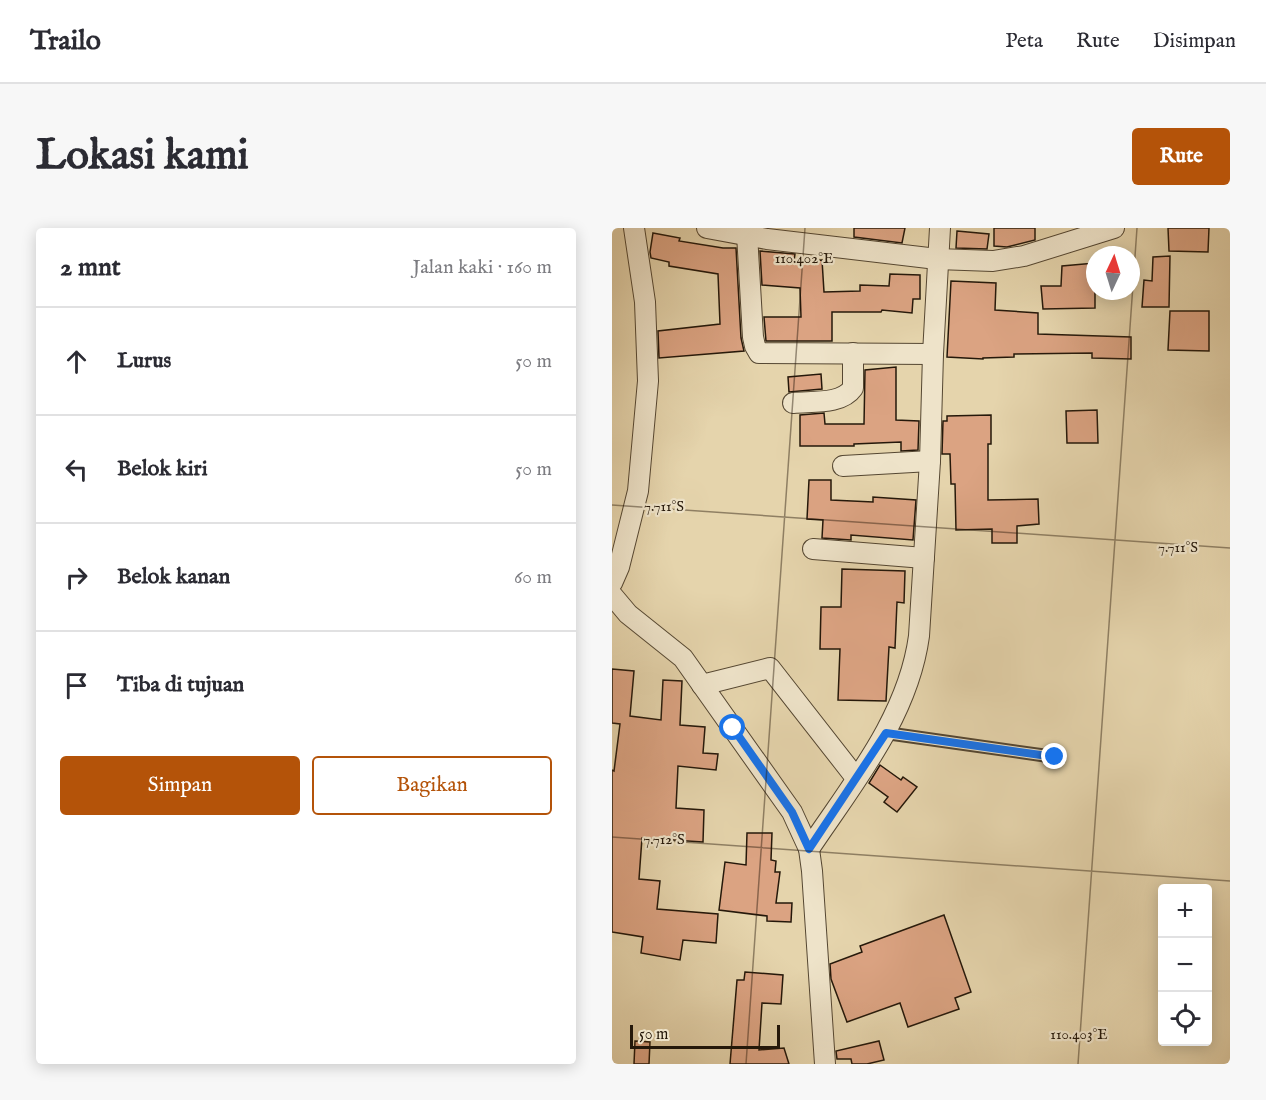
<!DOCTYPE html>
<html lang="id">
<head>
<meta charset="utf-8">
<style>
	:root { --surface:#fff; --page:#f7f7f7; --text:#2b2b33; --muted:#7c7c81; --line:#e1e1e2; --accent:#b45309 }
	body { margin:0; font-family:"IM FELL English",serif; background:var(--page); color:var(--text) }
	.controls { position:absolute; right:18px; bottom:18px; display:grid; overflow:hidden; border-radius:6px; box-shadow:0 3px 15px #0003 }
	.controls button { width:54px; height:54px; display:grid; place-items:center; padding:0; border:0; border-bottom:2px solid var(--line); background:var(--surface); color:var(--text); font:30px sans-serif }
	.compass { position:absolute; left:474px; top:18px; width:54px; height:54px; border-radius:50%; background:var(--surface); box-shadow:0 3px 15px #0003; rotate:4deg }
	.scale { position:absolute; left:18px; bottom:15px; width:150px; box-sizing:border-box; padding-left:6px; border:3px solid #25180a; border-top:0; font-size:16px; line-height:21px; white-space:nowrap; color:#25180a; -webkit-text-stroke:4px #eee3c9; paint-order:stroke }
	.stop { position:absolute; width:18px; height:18px; margin:-14px; border:4px solid #1a73e8; border-radius:50%; background:#fff }
	.stop.end { background:#1a73e8; border-color:#fff; box-shadow:0 2px 6px #0008 }
	.list { margin:0; padding:0; list-style:none }
	h2 { display:flex; justify-content:space-between; align-items:center; height:78px; margin:0; padding:0 24px; font-size:26px }
	h2 small { font-size:20px; font-weight:400; color:var(--muted) }
	.list li { display:grid; grid-template-columns:39px 1fr auto; gap:18px; align-items:center; box-sizing:border-box; height:108px; padding:0 24px; border-top:2px solid var(--line) }
	.list b { display:block; font-size:22px; white-space:nowrap }
	.list em { font-size:20px; font-style:normal; color:var(--muted) }
	.actions { display:flex; gap:12px; padding:18px 24px }
	.actions a { flex:1; padding:14px 0; border:2px solid var(--accent); border-radius:6px; text-align:center; font-size:21px; color:var(--accent) }
	.actions .main { background:var(--accent); color:#fff }
	.icon { flex:none; width:33px; height:33px; fill:none; stroke:currentColor; stroke-width:2; stroke-linecap:round; stroke-linejoin:round }
	.map { position:relative; flex:none; width:618px; height:836px; overflow:hidden; border-radius:6px }
	header { display:flex; align-items:center; gap:36px; box-sizing:border-box; height:84px; padding:0 30px; background:var(--surface); border-bottom:2px solid var(--line) }
	header strong { font-size:28px }
	nav { display:flex; gap:33px; margin-inline-start:auto; font-size:21px }
	.intro { display:flex; align-items:center; justify-content:space-between; box-sizing:border-box; height:144px; padding:0 36px }
	h1 { margin:0; font-size:42px }
	.button { padding:15px 27px; border-radius:6px; background:var(--accent); color:#fff; font-size:21px; font-weight:700 }
	main { display:flex; gap:36px; padding:0 36px }
	aside { flex:1; background:var(--surface); border-radius:6px; box-shadow:0 3px 15px #0003 }
	.map>svg:first-child { display:block }
	.building { fill:#dba382; stroke:#25180a; stroke-width:1.5 }
	.lines { fill:none; stroke-linecap:round; stroke-linejoin:round }
	.service-casing { stroke:#554732; stroke-width:14 }
	.minor-casing { stroke:#554732; stroke-width:22 }
	.service { stroke:#eee3c9; stroke-width:10 }
	.minor { stroke:#eee3c9; stroke-width:20 }
	.route { stroke:#1a73e8; stroke-width:8 }
	.ticks { fill:none; stroke:#25180a; stroke-width:1.5; stroke-opacity:0.45 }
	.ticks-label { font-size:15px; text-anchor:middle; fill:#25180a; stroke:#eee3c9; stroke-width:4.5; stroke-linejoin:round; paint-order:stroke }
</style>
</head>
<body>
<header>
<strong>Trailo</strong>
<nav><a>Peta</a><a>Rute</a><a>Disimpan</a></nav>
</header>
<div class="intro"><h1>Lokasi kami</h1><a class="button">Rute</a></div>
<main>
<aside>
<h2>2 mnt<small>Jalan kaki · 160 m</small></h2>
<ul class="list">
<li><svg class="icon" aria-label="ahead" viewBox="0 0 24 24"><path d="M12 20V5M6 11l6-6 6 6"/></svg><div><b>Lurus</b></div><em>50 m</em></li>
<li><svg class="icon" aria-label="left" viewBox="0 0 24 24"><path d="M17 20v-9H6M10 6l-5 5 5 5"/></svg><div><b>Belok kiri</b></div><em>50 m</em></li>
<li><svg class="icon" aria-label="right" viewBox="0 0 24 24"><path d="M7 20v-9h11M14 6l5 5-5 5"/></svg><div><b>Belok kanan</b></div><em>60 m</em></li>
<li><svg class="icon" aria-label="arrive" viewBox="0 0 24 24"><path d="M6 21V4h12l-3 4 3 4H6"/></svg><div><b>Tiba di tujuan</b></div></li>
</ul>
<div class="actions"><a class="main">Simpan</a><a>Bagikan</a></div>
</aside>
<div class="map">
<svg width="618" height="836" viewBox="0 0 618 836">
	<rect width="100%" height="100%" fill="#e5d4ac"/>
	<filter id="stains"><feTurbulence type="fractalNoise" baseFrequency=".00333" numOctaves="4"/><feColorMatrix values="0 0 0 0 .2 0 0 0 0 .09 0 0 0 0 .02 0 0 0 .5 -.17"/></filter>
	<radialGradient id="worn" r=".72"><stop offset=".6" stop-color="#630" stop-opacity="0"/><stop offset="1" stop-color="#630" stop-opacity=".3"/></radialGradient>
	<g class="building">
		<path d="M242 0H293L290 15 242 9Z"/>
		<path d="M382 0H423V12L395 19 382 18Z"/>
		<path d="M556 0H597L596 24 557 23Z"/>
		<path d="M345 3 377 6 375 21 344 20Z"/>
		<path d="M41 5 68 10 67 13 111 20H124L129 110 132 123 47 130 46 103 108 96 106 46 57 38V34L39 30 38 24Z"/>
		<path d="M148 23 183 26 182 33 210 32 212 64 248 63V57L277 58 278 46 308 47V71H301L300 85 270 82 269 84H220V113H154L152 89H189L188 60 150 57Z"/>
		<path d="M558 28 557 79H530L532 52 540 53 541 29Z"/>
		<path d="M483 35V80L431 81 429 58H449L450 38Z"/>
		<path d="M339 53 384 55 383 82 426 85V106L519 109V131L480 130V125L402 126V129L371 130V131L335 129Z"/>
		<path d="M558 83H597V123L556 122Z"/>
		<path d="M284 139V192L307 193 306 222 289 223V214L242 216V218H188V187L212 185 213 196H252L253 142Z"/>
		<path d="M209 146 210 161 177 164 176 149Z"/>
		<path d="M485 182 486 215H455L454 183Z"/>
		<path d="M379 187V216H376V272L426 271 427 296 405 298V315H380V301L344 302 343 256H339L338 226H330L331 193H335V188Z"/>
		<path d="M197 252H219V272L261 274V269L304 272 301 312 239 307V312L210 310 211 292 195 291Z"/>
		<path d="M230 341 293 343 292 375 285 374 283 420 277 419 274 473 226 472 228 421H208L209 379H229Z"/>
		<path d="M0 441 22 443 18 488 49 492 51 452 70 453 68 497 93 499 91 525 106 526 104 542 66 538 64 580 92 582 91 614 30 610 27 651 48 653 45 681 106 686 104 715 71 712 68 732 29 725 31 709 0 704V542L2 543 8 496 0 495Z"/>
		<path d="M268 537 289 552 291 549 305 559 285 584 272 574 276 569 257 555Z"/>
		<path d="M135 605H160L159 632 164 633 163 644H168L164 675H180L179 694 155 693V688L107 682 113 634 134 637Z"/>
		<path d="M332 687 359 764 343 770 347 781 296 799 288 775 235 794 219 751 218 736 250 724 248 718Z"/>
		<path d="M133 744 171 747 169 776 150 775 147 822 172 820 177 836H118L125 752H132Z"/>
		<path d="M23 813 38 814 37 836H22Z"/>
		<path d="M267 813 272 832 255 836H240L239 831H225L224 823Z"/>
	</g>
	<g class="lines">
		<g class="service-casing">
			<path id="service" d="M274 505 443 529"/>
		</g>
		<g class="minor-casing">
			<g id="minor">
				<path d="M95 0 155 11 325 31 381 33 412 28 502 0"/>
				<path d="M135 6 141 109 143 118 147 125 321 126"/>
				<path d="M181 175C200 173 229 177 241 160V125"/>
				<path d="M231 238 318 233"/>
				<path d="M201 321 312 330"/>
				<path d="M0 355 7 339 26 263 36 153 33 74 22 0"/>
				<path d="M0 367 16 386 71 430 180 584 197 621 200 643 213 836"/>
				<path d="M90 457 158 440 244 550"/>
				<path d="M197 621C241 555 296 489 307 408L318 233 321 126 328 0"/>
			</g>
		</g>
		<use href="#service" class="service"/>
		<use href="#minor" class="minor"/>
	</g>
	<g class="lines">
		<path class="route" d="M121 500 180 584 197 621 274 505 443 529"/>
	</g>
	<path class="ticks" d="M0 277 618 320M0 609 618 653M134 836 193 0M466 836 525 0"/>
	<g class="ticks-label">
		<text x="192" y="35">110.402°E</text>
		<text x="52" y="283">7.711°S</text>
		<text x="566" y="324">7.711°S</text>
		<text x="52" y="616">7.712°S</text>
		<text x="467" y="811">110.403°E</text>
	</g>
	<rect width="100%" height="100%" filter="url(#stains)"/>
	<rect width="100%" height="100%" fill="url(#worn)"/>
</svg>
<div class="controls">
<button>+</button>
<button>−</button>
<button><svg class="icon" aria-label="locate" viewBox="0 0 24 24"><circle cx="12" cy="12" r="6"/><path d="M12 2v4M12 18v4M2 12h4M18 12h4"/></svg></button>
</div>
<svg class="compass" viewBox="-18 -18 36 36"><path d="M0-13l5 13h-10z" fill="#e53935"/><path d="M0 13l5-13h-10z" fill="#7c7c81"/></svg>
<div class="scale">50 m</div>
<div class="stop" style="left:121px;top:500px"></div>
<div class="stop end" style="left:443px;top:529px"></div>
</div>
</main>
</body>
</html>
